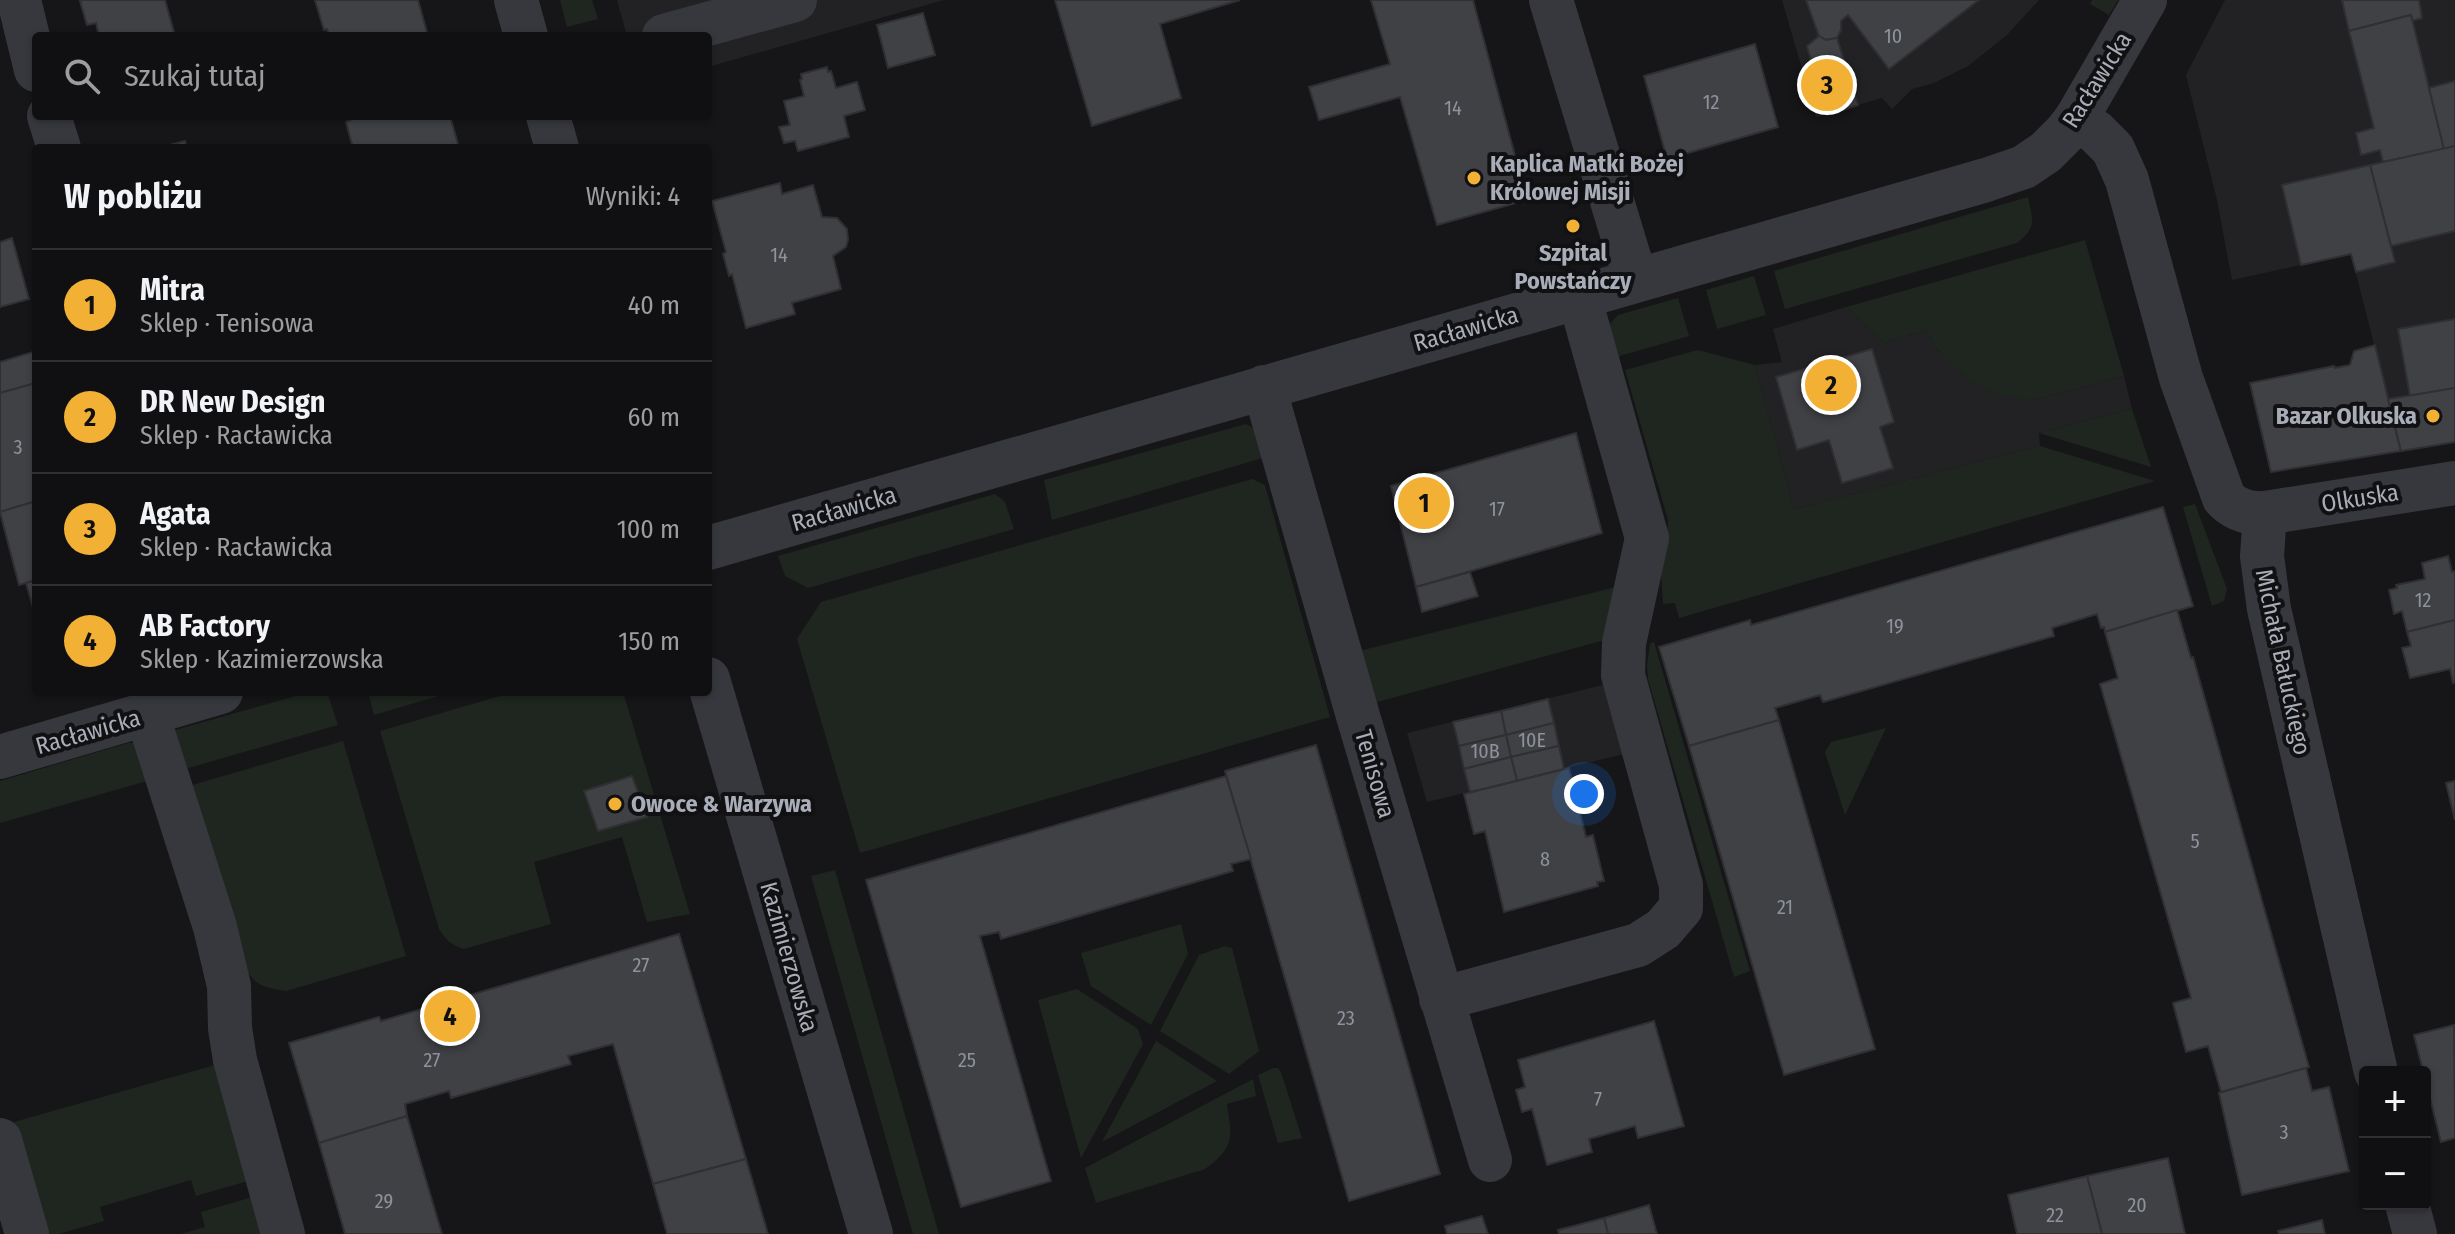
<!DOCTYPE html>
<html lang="pl">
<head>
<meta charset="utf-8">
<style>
	:root { --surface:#101012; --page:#1e1e20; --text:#f1f3f6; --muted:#9c9d9f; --line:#303032; --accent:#f2b134 }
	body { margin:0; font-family:"Fira Sans Condensed",sans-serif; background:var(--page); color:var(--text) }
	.controls { position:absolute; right:24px; bottom:24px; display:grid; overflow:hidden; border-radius:8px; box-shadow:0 2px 6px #0004 }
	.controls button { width:72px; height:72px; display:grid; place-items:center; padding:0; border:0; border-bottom:2px solid var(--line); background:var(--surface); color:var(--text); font:40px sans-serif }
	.you { position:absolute; left:1584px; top:794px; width:28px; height:28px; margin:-20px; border:6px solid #fff; border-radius:50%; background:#1a73e8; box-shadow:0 0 0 12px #1a73e833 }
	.badge { display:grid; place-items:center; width:52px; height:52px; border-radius:50%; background:var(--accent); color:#111; font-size:26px; font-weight:700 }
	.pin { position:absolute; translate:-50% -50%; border:4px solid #fff; box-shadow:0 2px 8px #0006 }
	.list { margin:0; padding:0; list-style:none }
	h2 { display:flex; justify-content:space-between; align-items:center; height:104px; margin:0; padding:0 32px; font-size:34px }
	h2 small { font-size:26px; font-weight:400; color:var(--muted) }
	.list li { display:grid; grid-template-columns:52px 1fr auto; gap:24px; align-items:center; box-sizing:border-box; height:112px; padding:0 32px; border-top:2px solid var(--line) }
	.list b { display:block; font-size:30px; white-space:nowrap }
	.list p { margin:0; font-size:26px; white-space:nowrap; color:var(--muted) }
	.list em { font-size:26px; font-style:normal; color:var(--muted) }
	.icon { flex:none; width:44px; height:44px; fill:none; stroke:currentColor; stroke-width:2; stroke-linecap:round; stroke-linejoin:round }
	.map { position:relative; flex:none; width:2455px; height:1234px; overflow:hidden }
	.search { position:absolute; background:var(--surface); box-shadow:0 2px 6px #0004; left:32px; top:32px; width:680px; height:88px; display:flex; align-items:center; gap:20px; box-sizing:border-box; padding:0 28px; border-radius:8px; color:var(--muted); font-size:30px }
	.panel { position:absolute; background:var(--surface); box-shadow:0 2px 6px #0004; left:32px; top:144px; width:680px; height:552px; border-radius:8px }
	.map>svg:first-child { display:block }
	.built { fill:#222225 }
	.green { fill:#1e261f }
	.building { fill:#404145; stroke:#303034; stroke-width:2 }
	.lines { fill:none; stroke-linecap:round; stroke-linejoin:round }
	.minor { stroke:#37383d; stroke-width:44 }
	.poi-dot { fill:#f2b134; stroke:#111113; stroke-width:3 }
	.labels { text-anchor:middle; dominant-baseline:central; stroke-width:8; stroke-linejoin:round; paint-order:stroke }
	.number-label { font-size:20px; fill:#8e929b }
	.street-label { font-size:24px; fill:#a8adb8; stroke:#111113 }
	.poi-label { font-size:24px; font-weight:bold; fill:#a8adb8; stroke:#111113; text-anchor:start }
</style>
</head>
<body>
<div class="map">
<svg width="2455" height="1234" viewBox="0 0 2455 1234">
	<rect width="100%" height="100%" fill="#161618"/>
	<g class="built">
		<path d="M617 0H944L708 67V36H627Z"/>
		<path d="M1782 0H2039L2007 35 1968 66 1934 83 1912 89 1892 109 1882 98 1816 117Z"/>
		<path d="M2225 0H2455V442L2388 399 2351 254 2232 280 2217 200 2186 75Z"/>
		<path d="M1846 307 1884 343 1925 330 1942 356 2033 400 2124 376 2132 409 2039 433 2040 446 1794 509 1755 365 1782 362 1773 329Z"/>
		<path d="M1603 685 1624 754 1427 802 1407 733Z"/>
	</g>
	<g class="green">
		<path d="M560 0H592L598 19 567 27Z"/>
		<path d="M2092 0H2118L2109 15 2090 4Z"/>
		<path d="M2028 197C2033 221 2037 227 2017 243L1785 309 1774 271Z"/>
		<path d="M2085 240 2124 376 2033 400 1996 394 1976 384 1942 356 1925 330 1884 343 1846 307Z"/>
		<path d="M1754 276 1766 315 1717 329 1706 290Z"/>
		<path d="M1678 298 1689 336 1613 358 1607 327 1618 315Z"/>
		<path d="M1698 350 1755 365 1794 509 2040 446 2155 481 1679 618 1675 603 1663 604 1661 573 1667 543 1668 520 1625 370Z"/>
		<path d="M2132 409 2151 467 2039 433Z"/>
		<path d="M1246 424 1253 428 1266 457 1052 520 1044 480Z"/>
		<path d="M1252 479 1265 485 1330 717 860 853 797 639 821 602Z"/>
		<path d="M995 494 1005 502 1014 529 808 588 785 576 778 556Z"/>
		<path d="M2195 504 2227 589 2224 601 2212 606 2183 507Z"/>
		<path d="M1624 585 1616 637 1370 704 1355 652Z"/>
		<path d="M1654 642 1750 971 1734 977 1648 679 1647 666 1650 644Z"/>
		<path d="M310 692H325L328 695 338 725 178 771 175 730Z"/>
		<path d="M368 692H452L374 715Z"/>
		<path d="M513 692H623L690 914 647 922 622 837 534 862 551 924 464 949C451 945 446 940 439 929L380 731Z"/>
		<path d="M1886 728 1845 815 1825 752 1831 742Z"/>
		<path d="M343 741 406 956 286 991C259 987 253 985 241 959L189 786Z"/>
		<path d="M128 743H135L154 779 0 823V781Z"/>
		<path d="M835 870 939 1234H913L811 876Z"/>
		<path d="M1181 924 1188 954 1151 1025 1091 986 1081 953Z"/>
		<path d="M1225 946 1232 948 1259 1051 1229 1074 1160 1031 1199 955Z"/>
		<path d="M1077 989 1138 1029 1143 1044 1081 1158 1038 1000Z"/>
		<path d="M1156 1041 1217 1081 1102 1142Z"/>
		<path d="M222 1063 255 1179 196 1196 191 1180 100 1207 104 1221 59 1234H43L7 1124Z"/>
		<path d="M1273 1068H1278L1281 1072 1302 1138 1278 1143 1258 1075Z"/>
		<path d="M1253 1079 1256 1096 1227 1104C1232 1138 1235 1147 1205 1169L1096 1203 1085 1168Z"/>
		<path d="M259 1195 271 1234H181L205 1227 201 1212Z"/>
	</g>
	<g class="building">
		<path d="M84 0H165L175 36H99L96 23 87 25 80 1Z"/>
		<path d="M315 0H418L428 36H329L327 29 324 30Z"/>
		<path d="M1055 0H1240L1160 24 1181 98 1092 126Z"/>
		<path d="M1371 0H1473L1527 200 1437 225 1400 97 1319 120 1309 87 1390 64Z"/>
		<path d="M1806 0H1979L1889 69 1848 15 1841 21V30L1837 38 1826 40 1819 36Z"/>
		<path d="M2342 0H2419L2422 18 2412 21 2411 15 2349 31Z"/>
		<path d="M923 13 935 55 888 68 877 25Z"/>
		<path d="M2411 15 2444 149 2383 162 2380 150 2361 155 2356 133 2374 128 2349 31Z"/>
		<path d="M1819 36 1826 40 1837 38 1858 105 1827 115 1807 46Z"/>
		<path d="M1755 44 1778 127 1667 159 1644 76Z"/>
		<path d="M827 67 828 72 831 71 836 88 857 82 865 110 844 116 849 137 798 151 795 141 784 143 779 127 790 125 784 101 804 96 800 80 802 79 801 74Z"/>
		<path d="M2455 81V146L2444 149 2429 88Z"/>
		<path d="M350 116H450L459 148H353L346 122 351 120Z"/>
		<path d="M185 141 187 148H158Z"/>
		<path d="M2455 146V231L2391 246 2370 165Z"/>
		<path d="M2370 165 2395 262 2356 272 2351 254 2301 265 2282 185Z"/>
		<path d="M780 183 782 194 813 185 822 217 837 218 847 229 848 240 846 247 833 256 841 289 792 303 795 314 746 328 732 274 729 276 723 254 726 252 712 201Z"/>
		<path d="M12 238 29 299 0 307V242Z"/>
		<path d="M2455 319V388L2410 396 2398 329Z"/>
		<path d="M2375 345 2401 451 2271 472 2250 383 2334 366 2335 368 2350 365 2354 351Z"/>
		<path d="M1872 349 1894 422 1880 427 1893 468 1842 483 1829 440 1797 450 1776 377Z"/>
		<path d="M36 351V383L0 393V362Z"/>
		<path d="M36 383V501L0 512V393Z"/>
		<path d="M2455 388V442L2401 451 2388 399Z"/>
		<path d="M1576 433 1602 533 1416 587 1391 486Z"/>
		<path d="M36 501V580L19 585 0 512Z"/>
		<path d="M2163 507 2193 606 2105 632 2104 627 2101 628 2097 614 2052 628 2054 636 1823 702 1820 695 1775 708 1779 720 1689 746 1659 647 1750 620 1751 625Z"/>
		<path d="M2448 556 2452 572 2455 571V620L2407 632 2402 611 2394 614 2389 590 2397 588 2396 585 2425 579 2422 563Z"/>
		<path d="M1470 572 1478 596 1422 612 1416 587Z"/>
		<path d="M36 580V618L26 583Z"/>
		<path d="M2177 610 2191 658 2193 657 2309 1067 2221 1092 2208 1046 2186 1052 2173 1003 2191 998 2100 684 2118 678 2105 632Z"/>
		<path d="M2455 620V682L2453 683 2450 669 2410 678 2402 648 2411 646 2407 632Z"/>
		<path d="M1548 699 1554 723 1506 735 1501 711Z"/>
		<path d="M1501 711 1506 735 1459 746 1453 722Z"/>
		<path d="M1779 720 1875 1049 1784 1075 1689 746Z"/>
		<path d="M1554 723 1559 746 1511 757 1506 735Z"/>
		<path d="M1506 735 1511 757 1464 769 1459 746Z"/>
		<path d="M1316 745 1440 1174 1349 1201 1225 771Z"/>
		<path d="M1559 746 1564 769 1517 781 1511 757Z"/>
		<path d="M1511 757 1517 781 1470 792 1464 769Z"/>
		<path d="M1569 768 1586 837 1593 835 1604 881 1597 882 1598 886 1504 912 1485 831 1474 834 1464 794Z"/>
		<path d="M632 776 647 817 598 831 584 791Z"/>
		<path d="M1226 776 1251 859 1231 864 1233 871 1001 939 999 932 980 936 1051 1181 961 1207 866 880Z"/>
		<path d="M2455 781V820L2446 783Z"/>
		<path d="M679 934 746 1159 653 1184 613 1044 568 1056 571 1064 451 1098 449 1091 405 1104 407 1116 319 1143 289 1043 379 1017 381 1021Z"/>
		<path d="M1654 1021 1684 1126 1638 1138 1635 1126 1589 1139 1592 1152 1547 1165 1532 1109 1522 1112 1516 1090 1525 1087 1518 1060Z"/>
		<path d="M2454 1025 2455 1138 2441 1142 2414 1035Z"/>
		<path d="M2306 1068 2312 1091 2329 1087 2349 1171 2242 1195 2219 1093Z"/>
		<path d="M407 1116 442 1234H345L319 1143Z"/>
		<path d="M2168 1158 2185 1234H2102L2087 1176Z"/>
		<path d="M746 1159 768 1234H667L653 1184Z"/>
		<path d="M2087 1176 2102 1234H2017L2008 1195Z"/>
		<path d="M1649 1205 1657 1234H1608L1604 1218Z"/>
		<path d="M1482 1216 1488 1234H1447L1445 1226Z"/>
		<path d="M1604 1218 1608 1234H1559L1558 1230Z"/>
		<path d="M2322 1220 2325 1234H2279L2278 1231Z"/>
	</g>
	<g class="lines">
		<g class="minor">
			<path d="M19 0 36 70"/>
			<path d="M516 0 526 36"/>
			<path d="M1551 0 1636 280"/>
			<path d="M664 36 795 0"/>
			<path d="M49 116 59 148"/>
			<path d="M548 116 557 148"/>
			<path d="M2076 119 2096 132 2113 149 2127 180 2181 378 2224 498C2235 510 2248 514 2265 513L2455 483"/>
			<path d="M1264 387 1358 716 1490 1160"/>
			<path d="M2265 513 2262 556 2269 609 2376 1072"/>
			<path d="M708 548 1986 180 2024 167 2046 152 2065 133 2076 119 2145 0"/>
			<path d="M708 679 871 1234"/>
			<path d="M147 714 215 927 229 986 230 1028 235 1060 283 1234"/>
			<path d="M0 757 221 692"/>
			<path d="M1441 999 1638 945 1663 929 1681 908V885L1623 675 1624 643 1647 538 1579 296"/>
			<path d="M0 1140 27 1234"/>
			<path d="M2407 1204 2415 1234"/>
		</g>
	</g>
	<g class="poi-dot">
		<circle cx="1474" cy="178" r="8"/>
		<circle cx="1573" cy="226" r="8"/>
		<circle cx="2433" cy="416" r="8"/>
		<circle cx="615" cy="804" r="8"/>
	</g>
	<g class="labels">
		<g class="number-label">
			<text x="1893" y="36">10</text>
			<text x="1711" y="102">12</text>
			<text x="1453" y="108">14</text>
			<text x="779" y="255">14</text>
			<text x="18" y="447">3</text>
			<text x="1497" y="509">17</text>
			<text x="2423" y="600">12</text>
			<text x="1895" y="626">19</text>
			<text x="1532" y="740">10E</text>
			<text x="1485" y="751">10B</text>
			<text x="2195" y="841">5</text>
			<text x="1545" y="859">8</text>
			<text x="1785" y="907">21</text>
			<text x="641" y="965">27</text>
			<text x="1346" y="1018">23</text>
			<text x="432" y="1060">27</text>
			<text x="967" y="1060">25</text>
			<text x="1598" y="1099">7</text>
			<text x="2284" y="1132">3</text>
			<text x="384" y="1201">29</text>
			<text x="2137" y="1205">20</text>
			<text x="2055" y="1215">22</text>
		</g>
		<g class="street-label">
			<text transform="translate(2097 80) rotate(-58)">Racławicka</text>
			<text transform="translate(1466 329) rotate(-16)">Racławicka</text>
			<text transform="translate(2360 498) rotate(-9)">Olkuska</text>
			<text transform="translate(844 509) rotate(-16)">Racławicka</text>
			<text transform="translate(2283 662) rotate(78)">Michała Bałuckiego</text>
			<text transform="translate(88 732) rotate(-16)">Racławicka</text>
			<text transform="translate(1375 774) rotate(74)">Tenisowa</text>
			<text transform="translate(789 957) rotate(74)">Kazimierzowska</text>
		</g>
		<g class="poi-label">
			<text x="1490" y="164">Kaplica Matki Bożej<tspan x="1490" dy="28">Królowej Misji</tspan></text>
			<text x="1573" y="253" text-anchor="middle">Szpital<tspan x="1573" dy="28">Powstańczy</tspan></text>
			<text x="2417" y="416" text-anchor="end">Bazar Olkuska</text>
			<text x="631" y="804">Owoce &amp; Warzywa</text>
		</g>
	</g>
</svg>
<div class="controls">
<button>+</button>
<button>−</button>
</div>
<div class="you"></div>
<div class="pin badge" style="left:1424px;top:503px">1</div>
<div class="pin badge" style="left:1831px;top:385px">2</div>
<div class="pin badge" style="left:1827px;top:85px">3</div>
<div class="pin badge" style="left:450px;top:1016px">4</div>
<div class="search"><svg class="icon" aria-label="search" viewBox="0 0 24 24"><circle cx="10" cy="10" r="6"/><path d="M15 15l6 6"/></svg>Szukaj tutaj</div>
<section class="panel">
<h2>W pobliżu<small>Wyniki: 4</small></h2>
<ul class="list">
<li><span class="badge">1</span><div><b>Mitra</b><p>Sklep · Tenisowa</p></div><em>40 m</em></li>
<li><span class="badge">2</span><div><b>DR New Design</b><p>Sklep · Racławicka</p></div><em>60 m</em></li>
<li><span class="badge">3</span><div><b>Agata</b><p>Sklep · Racławicka</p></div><em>100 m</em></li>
<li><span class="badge">4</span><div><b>AB Factory</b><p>Sklep · Kazimierzowska</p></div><em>150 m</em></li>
</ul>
</section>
</div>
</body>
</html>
